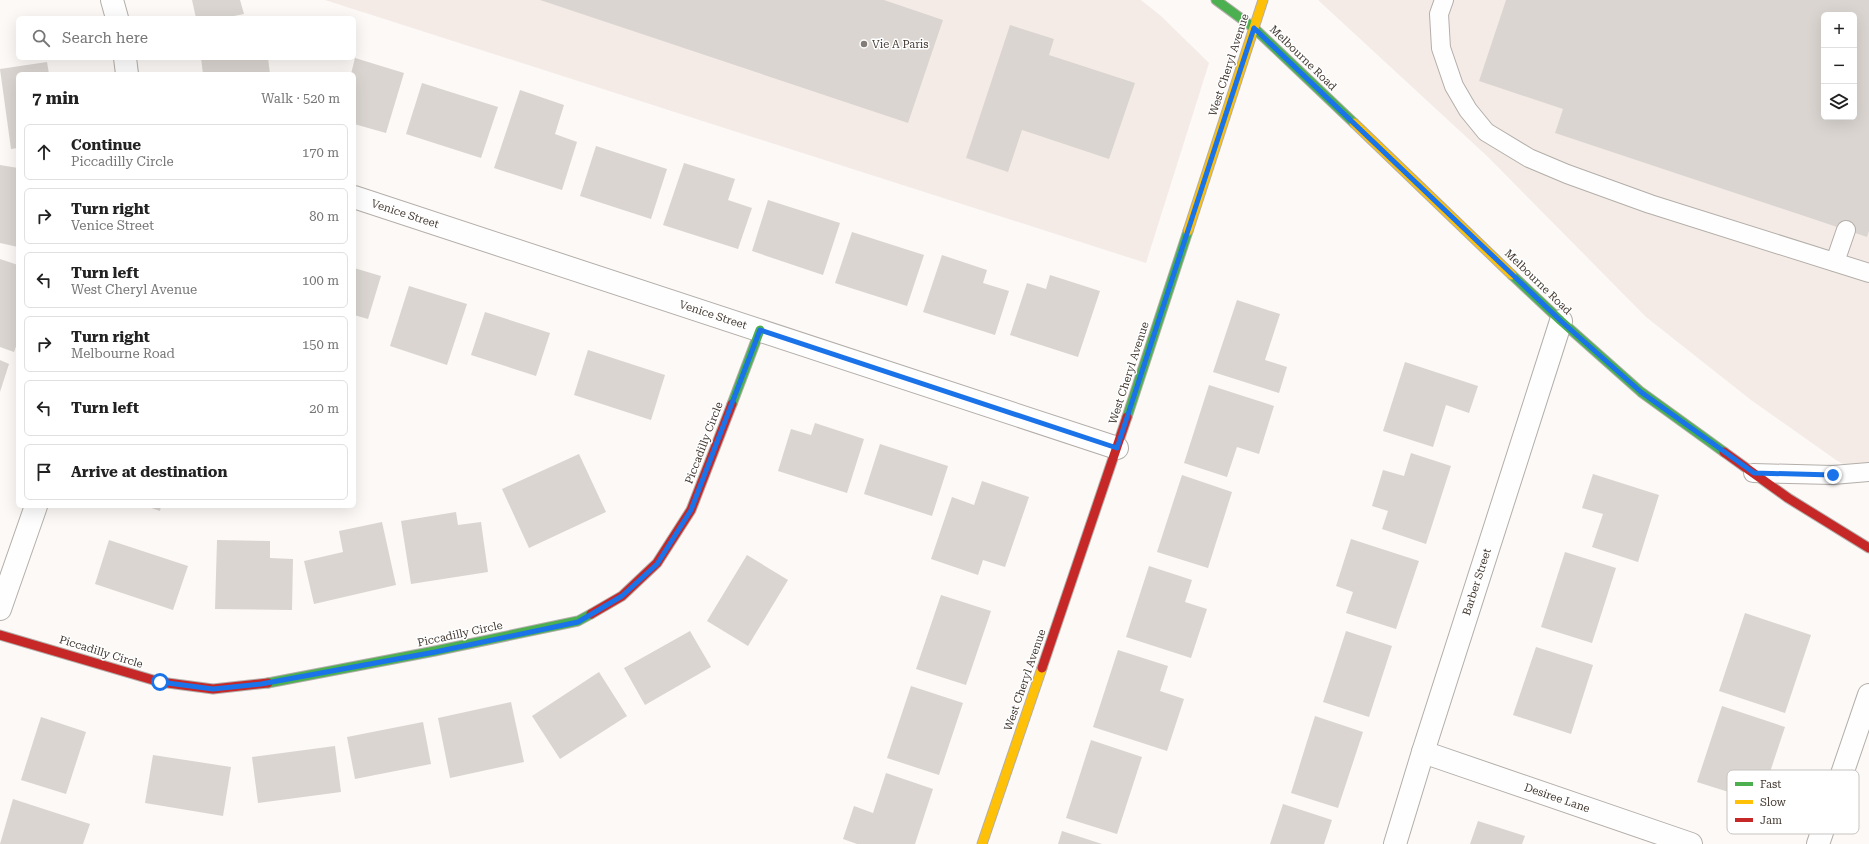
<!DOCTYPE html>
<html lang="en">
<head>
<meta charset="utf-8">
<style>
	:root { --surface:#fff; --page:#f6f6f6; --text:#222; --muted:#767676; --line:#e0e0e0 }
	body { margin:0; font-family:"Roboto Serif",serif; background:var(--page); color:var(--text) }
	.controls { position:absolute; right:12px; top:12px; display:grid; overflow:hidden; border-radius:6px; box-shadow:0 4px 16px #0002 }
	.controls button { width:36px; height:36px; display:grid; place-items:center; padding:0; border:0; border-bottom:1px solid var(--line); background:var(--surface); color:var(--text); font:20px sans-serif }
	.stop { position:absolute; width:12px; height:12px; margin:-9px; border:3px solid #1a73e8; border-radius:50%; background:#fff }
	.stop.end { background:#1a73e8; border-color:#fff; box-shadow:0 1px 4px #0008 }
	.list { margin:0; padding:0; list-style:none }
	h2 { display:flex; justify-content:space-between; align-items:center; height:52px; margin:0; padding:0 16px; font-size:17px }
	h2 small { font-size:13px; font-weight:400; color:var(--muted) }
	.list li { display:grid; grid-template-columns:26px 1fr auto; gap:12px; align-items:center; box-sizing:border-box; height:56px; margin:0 8px 8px; padding:0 8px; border:1px solid var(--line); border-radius:6px }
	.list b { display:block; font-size:15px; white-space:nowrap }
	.list p { margin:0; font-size:13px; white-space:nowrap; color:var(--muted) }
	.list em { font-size:13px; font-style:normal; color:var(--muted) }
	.icon { flex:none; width:22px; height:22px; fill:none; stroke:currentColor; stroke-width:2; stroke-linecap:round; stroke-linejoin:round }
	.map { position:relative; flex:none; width:1869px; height:844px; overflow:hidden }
	.search { position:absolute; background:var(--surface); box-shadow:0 4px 16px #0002; left:16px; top:16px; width:340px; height:44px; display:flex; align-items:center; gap:10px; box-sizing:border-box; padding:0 14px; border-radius:6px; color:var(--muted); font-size:15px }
	.panel { position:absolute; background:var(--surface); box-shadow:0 4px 16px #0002; left:16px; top:72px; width:340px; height:436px; border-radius:6px }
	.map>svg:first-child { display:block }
	.built { fill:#f4ebe6; fill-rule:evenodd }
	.building { fill:#dad5d0; fill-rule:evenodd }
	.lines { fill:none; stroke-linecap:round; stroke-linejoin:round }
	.lane-casing { stroke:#b3aea9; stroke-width:20 }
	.street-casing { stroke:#b3aea9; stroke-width:24 }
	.fast-casing { stroke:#b3aea9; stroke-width:11 }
	.slow-casing { stroke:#b3aea9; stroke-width:11 }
	.jam-casing { stroke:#b3aea9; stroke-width:11 }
	.lane { stroke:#fffefe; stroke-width:18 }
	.street { stroke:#fffefe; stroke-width:22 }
	.fast { stroke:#4caf50; stroke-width:9 }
	.slow { stroke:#ffc107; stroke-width:9 }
	.jam { stroke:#c62828; stroke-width:9 }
	.route { stroke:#1a73e8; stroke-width:5 }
	.poi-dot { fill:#847d77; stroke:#fff; stroke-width:1.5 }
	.labels { text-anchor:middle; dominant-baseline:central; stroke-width:3; stroke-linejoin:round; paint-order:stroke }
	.poi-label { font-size:11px; fill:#443a32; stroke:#fff; text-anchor:start }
	.street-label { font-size:11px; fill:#443a32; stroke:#fff }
	.key { fill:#fff; stroke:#c7c4c2; stroke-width:1 }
	.key-label { font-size:11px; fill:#443a32 }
</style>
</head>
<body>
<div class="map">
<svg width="1869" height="844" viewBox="0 0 1869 844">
	<rect width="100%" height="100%" fill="#fcf9f7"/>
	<g class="built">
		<path d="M325 0H1141L1161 16 1209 63 1146 263Z"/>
		<path d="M1318 0H1869V479L1836 460 1751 400 1646 317 1488 157ZM1824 15H1854V117H1824Z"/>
	</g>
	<g class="building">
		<path d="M192 0H240L244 14 224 18H196Z"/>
		<path d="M540 0H884L943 20 908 123Z"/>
		<path d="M1506 0H1869V231L1867 237 1555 133 1563 109 1479 81ZM1824 15H1854V117H1824Z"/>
		<path d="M1010 25 1054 39 1049 55 1135 83 1109 159 1022 130 1008 172 966 158Z"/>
		<path d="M201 58H268L270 74H203Z"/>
		<path d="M355 58 404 73 386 133 354 124V74H351Z"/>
		<path d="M47 62 49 74H18V148L11 149 0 69Z"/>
		<path d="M422 83 498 107 481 158 406 134Z"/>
		<path d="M520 90 564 105 555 134 577 142 562 190 494 168Z"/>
		<path d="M596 146 667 169 651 219 580 196Z"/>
		<path d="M684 163 735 179 728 200 752 208 738 249 663 225Z"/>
		<path d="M0 165 18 168V247L0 243Z"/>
		<path d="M768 200 840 223 823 275 752 251Z"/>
		<path d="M852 232 924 255 907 306 835 283Z"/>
		<path d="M942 255 987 270 983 283 1009 291 995 335 923 312Z"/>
		<path d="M0 259 18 265V341L14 352 0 347Z"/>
		<path d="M354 268 381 276 368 319 354 315Z"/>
		<path d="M1050 275 1100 291 1078 357 1010 335 1027 283 1046 289Z"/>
		<path d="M409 286 467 304 447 365 390 346Z"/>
		<path d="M1237 300 1280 314 1265 360 1287 367 1279 393 1213 372Z"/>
		<path d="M485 312 550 333 536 376 471 355Z"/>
		<path d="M588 350 665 375 651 420 574 395Z"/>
		<path d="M0 360 9 364 0 392Z"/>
		<path d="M1405 362 1478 386 1469 413 1446 405 1433 447 1383 431Z"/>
		<path d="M1209 385 1274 406 1259 454 1237 447 1227 477 1184 463Z"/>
		<path d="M815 423 864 439 847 493 778 471 791 429 811 435Z"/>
		<path d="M880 444 948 466 932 516 864 494Z"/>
		<path d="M1411 453 1451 466 1426 544 1382 529 1388 511 1372 506 1383 470 1404 476Z"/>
		<path d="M579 454 606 512 529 548 502 489Z"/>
		<path d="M1593 474 1659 495 1638 562 1592 547 1603 514 1582 508Z"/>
		<path d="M1182 475 1232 492 1208 568 1157 552Z"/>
		<path d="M982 481 1029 497 1005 567 983 560 978 575 931 559 952 497 974 505Z"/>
		<path d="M146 506H161L160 511Z"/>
		<path d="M456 512 458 525 481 522 488 572 411 584 401 521Z"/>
		<path d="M382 522 396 585 314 604 304 561 343 552 339 531Z"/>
		<path d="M1351 539 1419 561 1396 629 1346 613 1353 592 1336 586Z"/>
		<path d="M109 540 188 566 173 610 95 584Z"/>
		<path d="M217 540 270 541V558L293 559 292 610 215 609Z"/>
		<path d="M1565 552 1616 568 1592 643 1541 627Z"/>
		<path d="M747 555 788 580 748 646 707 621Z"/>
		<path d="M1149 566 1192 580 1185 602 1207 609 1191 658 1126 637Z"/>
		<path d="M941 595 991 611 966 685 916 669Z"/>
		<path d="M1745 613 1811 635 1785 713 1719 691Z"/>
		<path d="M690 631 711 667 645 705 624 668Z"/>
		<path d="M1346 631 1392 646 1369 717 1323 702Z"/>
		<path d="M1536 647 1593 665 1571 734 1513 715Z"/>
		<path d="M1118 650 1168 666 1160 691 1184 699 1167 751 1093 727Z"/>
		<path d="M599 672 627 716 560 759 532 716Z"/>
		<path d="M911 686 963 703 939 775 887 758Z"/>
		<path d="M511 702 524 762 450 778 438 718Z"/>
		<path d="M1722 706 1785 727 1760 802 1697 782Z"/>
		<path d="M1315 716 1363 732 1338 808 1291 793Z"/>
		<path d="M41 717 86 732 66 794 21 780Z"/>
		<path d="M423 722 431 764 355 779 347 737Z"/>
		<path d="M1091 740 1142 757 1117 834 1066 818Z"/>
		<path d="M335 746 341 792 258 803 252 757Z"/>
		<path d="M153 755 231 767 223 816 145 803Z"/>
		<path d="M886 773 933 789 915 844H857L843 839 854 806 873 813Z"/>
		<path d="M13 799 90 824 83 844H0Z"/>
		<path d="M1283 804 1332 820 1324 844H1270Z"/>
		<path d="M1478 821 1525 836 1522 844H1470Z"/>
		<path d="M1062 831 1102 844H1058Z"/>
	</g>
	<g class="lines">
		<g class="lane-casing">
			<g id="lane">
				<path d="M1444 0 1439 14 1441 48 1454 86 1468 110 1486 132 1529 158 1567 174 1650 204 1869 273"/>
				<path d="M1835 262 1846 230"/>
				<path d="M1753 473 1833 475 1869 472"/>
			</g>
		</g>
		<g class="street-casing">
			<g id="street">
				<path d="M112 0 117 18"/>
				<path d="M125 58 127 74"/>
				<path d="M354 197 1117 448"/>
				<path d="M0 609 36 506"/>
				<path d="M1423 752 1691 844"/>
				<path d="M1395 844 1423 752 1561 321"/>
				<path d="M1818 844 1869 695"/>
			</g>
		</g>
		<g class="fast-casing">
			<g id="fast">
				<path d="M1216 0 1254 28 1354 123"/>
				<path d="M1512 275 1561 321 1641 392 1724 452"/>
				<path d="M732 404 760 330"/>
				<path d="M1127 417 1188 231"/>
				<path d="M268 683 435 651 578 621 591 614"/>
			</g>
		</g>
		<g class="slow-casing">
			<g id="slow">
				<path d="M1354 123 1512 275"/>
				<path d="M1188 231 1263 0"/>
				<path d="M982 844 1042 668"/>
			</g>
		</g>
		<g class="jam-casing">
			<g id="jam">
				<path d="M1724 452 1788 498 1869 548"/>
				<path d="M591 614 622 596 657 563 691 510 732 404"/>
				<path d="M0 635 160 682 213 689 268 683"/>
				<path d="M1042 668 1127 417"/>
			</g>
		</g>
		<use href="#lane" class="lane"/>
		<use href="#street" class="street"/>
		<use href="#fast" class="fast"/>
		<use href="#slow" class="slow"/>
		<use href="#jam" class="jam"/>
	</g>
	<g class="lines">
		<path class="route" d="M160 682 213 689 261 684 435 652 578 622 622 596 657 564 691 510 760 330 1117 448 1254 28 1561 321 1641 392 1754 473 1833 475"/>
	</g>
	<circle class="poi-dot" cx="864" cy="44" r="4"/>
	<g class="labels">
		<g class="poi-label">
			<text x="872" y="44">Vie A Paris</text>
		</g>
		<g class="street-label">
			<text transform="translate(1303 58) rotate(44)">Melbourne Road</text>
			<text transform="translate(1229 65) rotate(-72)">West Cheryl Avenue</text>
			<text transform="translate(405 214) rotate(18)">Venice Street</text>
			<text transform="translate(1538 282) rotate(44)">Melbourne Road</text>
			<text transform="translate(713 315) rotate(18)">Venice Street</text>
			<text transform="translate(1129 373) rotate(-72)">West Cheryl Avenue</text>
			<text transform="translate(704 443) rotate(-69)">Piccadilly Circle</text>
			<text transform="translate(1477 582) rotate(-72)">Barber Street</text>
			<text transform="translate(460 634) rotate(-12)">Piccadilly Circle</text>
			<text transform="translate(101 652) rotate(17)">Piccadilly Circle</text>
			<text transform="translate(1025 680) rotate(-71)">West Cheryl Avenue</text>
			<text transform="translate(1557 798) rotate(19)">Desiree Lane</text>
		</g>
	</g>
	<rect x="1727" y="770" width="132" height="64" rx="6" class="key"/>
	<rect x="1735" y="782" width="18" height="4" fill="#4caf50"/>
	<rect x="1735" y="800" width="18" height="4" fill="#ffc107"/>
	<rect x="1735" y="818" width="18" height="4" fill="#c62828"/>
	<g class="key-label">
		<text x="1760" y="788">Fast</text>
		<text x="1760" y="806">Slow</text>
		<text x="1760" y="824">Jam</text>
	</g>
</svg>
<div class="controls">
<button>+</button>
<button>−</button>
<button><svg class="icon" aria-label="layers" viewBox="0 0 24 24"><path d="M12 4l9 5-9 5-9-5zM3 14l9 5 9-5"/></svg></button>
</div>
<div class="stop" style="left:160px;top:682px"></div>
<div class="stop end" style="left:1833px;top:475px"></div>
<div class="search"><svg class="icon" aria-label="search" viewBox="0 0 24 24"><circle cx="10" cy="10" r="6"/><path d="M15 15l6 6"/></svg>Search here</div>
<section class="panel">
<h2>7 min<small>Walk · 520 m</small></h2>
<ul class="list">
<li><svg class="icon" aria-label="ahead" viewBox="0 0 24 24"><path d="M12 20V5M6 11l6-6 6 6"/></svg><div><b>Continue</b><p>Piccadilly Circle</p></div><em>170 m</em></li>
<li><svg class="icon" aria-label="right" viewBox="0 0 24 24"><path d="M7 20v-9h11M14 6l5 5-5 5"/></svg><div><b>Turn right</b><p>Venice Street</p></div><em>80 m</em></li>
<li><svg class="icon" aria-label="left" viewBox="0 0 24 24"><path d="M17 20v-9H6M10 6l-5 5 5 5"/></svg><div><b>Turn left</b><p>West Cheryl Avenue</p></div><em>100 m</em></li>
<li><svg class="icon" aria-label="right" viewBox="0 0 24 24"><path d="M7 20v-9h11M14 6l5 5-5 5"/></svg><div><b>Turn right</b><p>Melbourne Road</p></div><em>150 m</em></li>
<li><svg class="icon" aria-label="left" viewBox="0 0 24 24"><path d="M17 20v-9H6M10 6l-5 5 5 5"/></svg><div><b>Turn left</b></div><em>20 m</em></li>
<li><svg class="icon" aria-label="arrive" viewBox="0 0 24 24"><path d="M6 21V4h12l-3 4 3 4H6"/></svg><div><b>Arrive at destination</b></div></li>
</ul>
</section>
</div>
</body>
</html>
